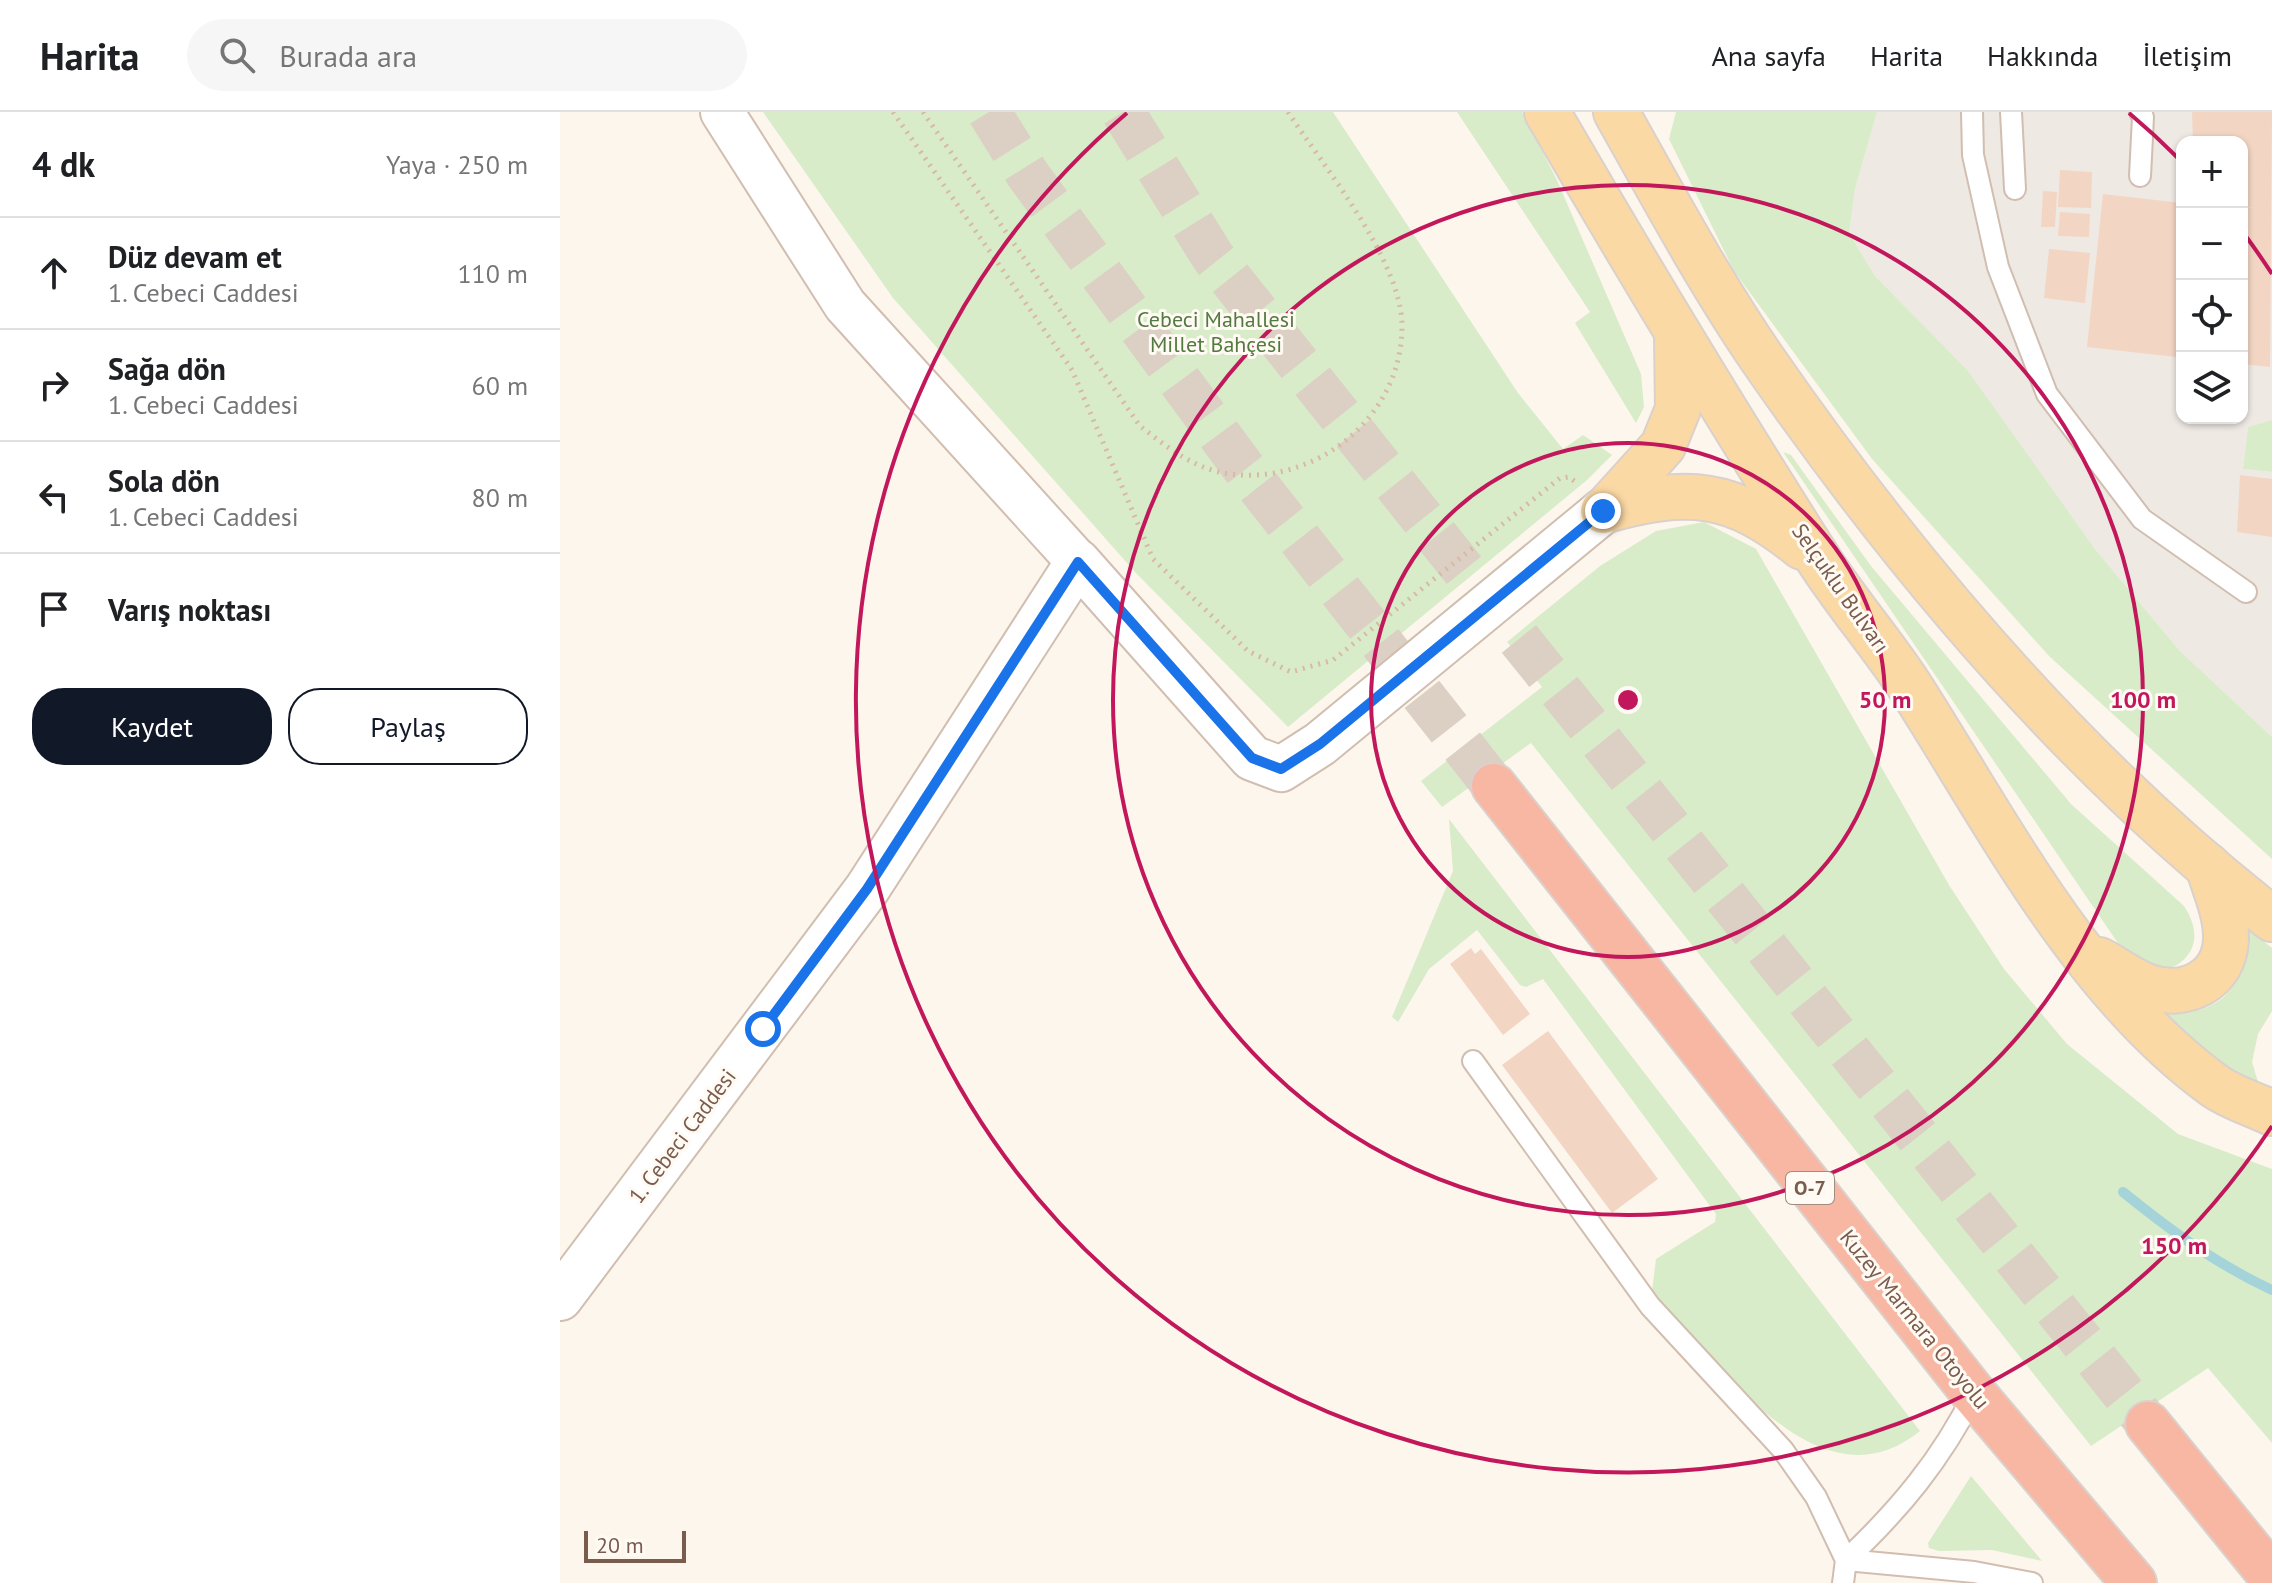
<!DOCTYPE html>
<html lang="tr">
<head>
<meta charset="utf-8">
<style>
	:root { --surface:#fff; --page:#f6f6f6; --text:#202124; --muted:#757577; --line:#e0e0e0; --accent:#111827 }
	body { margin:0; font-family:"PT Sans",sans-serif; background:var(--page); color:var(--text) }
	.controls { position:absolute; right:24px; top:24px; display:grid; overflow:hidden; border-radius:16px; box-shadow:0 2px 6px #0004 }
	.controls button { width:72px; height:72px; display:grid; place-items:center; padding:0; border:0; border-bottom:2px solid var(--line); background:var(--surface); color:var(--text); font:40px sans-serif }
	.scale { position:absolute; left:24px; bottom:20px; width:102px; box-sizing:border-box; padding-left:8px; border:4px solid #7a5c4d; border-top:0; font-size:22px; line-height:28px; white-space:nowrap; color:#7a5c4d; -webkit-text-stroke:6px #fffaf3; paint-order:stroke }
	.stop { position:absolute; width:24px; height:24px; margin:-18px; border:6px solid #1a73e8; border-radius:50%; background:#fff }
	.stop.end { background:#1a73e8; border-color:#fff; box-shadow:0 2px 8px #0008 }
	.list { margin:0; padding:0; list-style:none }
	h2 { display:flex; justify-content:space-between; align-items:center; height:104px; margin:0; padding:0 32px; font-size:34px }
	h2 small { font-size:26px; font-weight:400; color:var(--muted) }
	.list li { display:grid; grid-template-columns:52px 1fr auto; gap:24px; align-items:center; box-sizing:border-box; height:112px; padding:0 32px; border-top:2px solid var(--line) }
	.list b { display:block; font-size:30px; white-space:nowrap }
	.list p { margin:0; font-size:26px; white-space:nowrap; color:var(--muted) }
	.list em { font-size:26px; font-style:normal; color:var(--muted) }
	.actions { display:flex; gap:16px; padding:24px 32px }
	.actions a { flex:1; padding:18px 0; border:2px solid var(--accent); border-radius:32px; text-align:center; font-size:28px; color:var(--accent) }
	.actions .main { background:var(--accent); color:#fff }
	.icon { flex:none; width:44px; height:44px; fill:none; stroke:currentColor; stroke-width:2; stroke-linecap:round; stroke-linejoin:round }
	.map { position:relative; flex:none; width:1712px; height:1471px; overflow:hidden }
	header { display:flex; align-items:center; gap:48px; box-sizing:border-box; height:112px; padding:0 40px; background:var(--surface); border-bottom:2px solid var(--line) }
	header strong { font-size:38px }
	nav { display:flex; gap:44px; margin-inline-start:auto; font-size:28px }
	.search { width:560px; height:72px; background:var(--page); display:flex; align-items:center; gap:20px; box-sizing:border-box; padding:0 28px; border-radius:44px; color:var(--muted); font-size:30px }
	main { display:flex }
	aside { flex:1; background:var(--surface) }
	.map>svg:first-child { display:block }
	.industrial { fill:#efe9e4; fill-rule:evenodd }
	.green { fill:#d8ecc9 }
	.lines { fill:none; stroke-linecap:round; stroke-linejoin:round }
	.stream { stroke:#a5d3da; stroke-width:10 }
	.building { fill:#f3d5c3 }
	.motorway-tunnel { stroke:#dcd0c4; stroke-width:44; stroke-dasharray:44 22; stroke-linecap:butt }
	.service-casing { stroke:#d1beb0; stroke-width:24 }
	.minor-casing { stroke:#d1beb0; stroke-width:46 }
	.tertiary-casing { stroke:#d1beb0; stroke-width:48 }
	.primary-casing { stroke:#dad1cd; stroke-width:48 }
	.motorway-casing { stroke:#dad1cd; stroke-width:48 }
	.path { stroke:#d9b8a5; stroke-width:5; stroke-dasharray:2 6; stroke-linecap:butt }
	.service { stroke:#fff; stroke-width:20 }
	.minor { stroke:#fff; stroke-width:42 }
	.tertiary { stroke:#fff; stroke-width:44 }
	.primary { stroke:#fbd9a5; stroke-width:44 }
	.motorway { stroke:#f7b7a3; stroke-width:44 }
	.route { stroke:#1a73e8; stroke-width:10 }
	.ring { fill:none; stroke:#c2185b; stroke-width:4 }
	.labels { text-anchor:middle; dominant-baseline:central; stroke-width:6; stroke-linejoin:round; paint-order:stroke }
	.shield { fill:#fffaf3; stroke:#a28b7f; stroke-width:2 }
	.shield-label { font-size:20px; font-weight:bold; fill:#7a5c4d }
	.park-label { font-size:22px; fill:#537a41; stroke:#fffaf3 }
	.street-label { font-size:22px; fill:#7a5c4d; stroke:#fffaf3 }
	.centre { fill:#c2185b; stroke:#fffaf3; stroke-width:4 }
	.ring-label { font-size:24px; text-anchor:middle; font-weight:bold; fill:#c2185b; stroke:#fffaf3; stroke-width:6; stroke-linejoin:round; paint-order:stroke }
</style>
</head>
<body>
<header>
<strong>Harita</strong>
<div class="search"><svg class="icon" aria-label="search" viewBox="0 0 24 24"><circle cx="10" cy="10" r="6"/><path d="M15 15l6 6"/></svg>Burada ara</div>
<nav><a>Ana sayfa</a><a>Harita</a><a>Hakkında</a><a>İletişim</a></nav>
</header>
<main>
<aside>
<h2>4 dk<small>Yaya · 250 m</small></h2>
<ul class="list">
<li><svg class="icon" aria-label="ahead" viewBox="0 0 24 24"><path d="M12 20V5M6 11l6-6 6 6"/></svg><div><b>Düz devam et</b><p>1. Cebeci Caddesi</p></div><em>110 m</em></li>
<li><svg class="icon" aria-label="right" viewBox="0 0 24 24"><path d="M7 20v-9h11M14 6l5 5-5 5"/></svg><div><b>Sağa dön</b><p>1. Cebeci Caddesi</p></div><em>60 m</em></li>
<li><svg class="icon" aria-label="left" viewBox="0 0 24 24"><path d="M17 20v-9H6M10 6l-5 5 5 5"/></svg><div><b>Sola dön</b><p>1. Cebeci Caddesi</p></div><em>80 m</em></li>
<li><svg class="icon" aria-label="arrive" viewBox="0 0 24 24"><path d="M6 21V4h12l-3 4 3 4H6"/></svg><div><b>Varış noktası</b></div></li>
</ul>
<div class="actions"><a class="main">Kaydet</a><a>Paylaş</a></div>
</aside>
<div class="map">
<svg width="1712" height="1471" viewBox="0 0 1712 1471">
	<rect width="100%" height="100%" fill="#fdf6ec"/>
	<path class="industrial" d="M1317 0H1712V308L1688 315 1683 357 1712 360V625L1620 539 1535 437 1408 260 1315 164 1289 121 1295 77ZM1622 30H1682V306H1622Z"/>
	<g class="green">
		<path d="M203 0H773L958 281 1003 337 1023 323 1052 343 1027 368 728 615 575 460 333 186Z"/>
		<path d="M897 0H962L996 66 1081 262 1084 295 1076 311 1015 211 1030 200Z"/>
		<path d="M1116 0H1317L1295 77 1289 121 1315 164 1408 259 1535 437 1620 539 1712 625V747L1489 544 1312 347 1174 159 1109 27Z"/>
		<path d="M1712 308V360L1683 357 1688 315Z"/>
		<path d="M1223 340 1231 343 1311 454 1511 692 1624 794C1645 826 1633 852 1597 861L1564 840Z"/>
		<path d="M1144 410 1196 437 1389 773 1444 857 1507 932 1618 1022 1712 1057V1331L1648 1256 1531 1334 971 631 882 695 861 669 982 575 947 530 1040 454 1096 419Z"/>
		<path d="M889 707 1360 1319C1257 1403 1154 1244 1092 1179L1096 1147 1155 1110 1156 1102 983 867 966 875 960 873 917 818 869 857 838 910 832 905 893 759Z"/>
		<path d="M1683 813 1712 836V899L1698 922 1692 950 1699 973 1680 963 1598 902C1631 904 1671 895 1680 858 1683 844 1682 827 1683 813Z"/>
		<path d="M1411 1364 1482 1449 1432 1438 1379 1439 1369 1436 1368 1431Z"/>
	</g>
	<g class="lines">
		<path class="stream" d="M1563 1080C1610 1118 1656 1152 1712 1178"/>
	</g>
	<g class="building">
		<path d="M1632 0H1712L1710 255 1682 252V95L1695 96 1682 94V30H1633Z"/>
		<path d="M1500 58 1532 60 1531 96 1498 95Z"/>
		<path d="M1483 79 1497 80 1495 115H1481Z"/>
		<path d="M1543 82 1622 91V187L1616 245 1527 235Z"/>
		<path d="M1500 100 1530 102 1529 125 1498 124Z"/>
		<path d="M1489 137 1530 141 1525 191 1484 186Z"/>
		<path d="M1680 363 1712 367V425L1677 420Z"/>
		<path d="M911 836 915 842 921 837 970 902 943 923 890 852Z"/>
		<path d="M988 919 1098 1067 1052 1101 942 953Z"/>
	</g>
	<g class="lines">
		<g class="motorway-tunnel">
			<path d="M429 0 468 63 683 355 934 674"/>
			<path d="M563 0 653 145 1588 1312"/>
		</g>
		<g class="service-casing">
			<g id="service">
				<path d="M1412 0 1413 43 1438 155 1487 282 1582 407 1686 480"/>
				<path d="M1451 0 1455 77"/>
				<path d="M1580 64 1583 5 1580 0"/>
				<path d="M913 949 1090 1194 1223 1338 1256 1385 1286 1448 1283 1471"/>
				<path d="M1286 1448C1339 1398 1381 1348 1414 1282"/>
				<path d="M1286 1448 1414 1460 1472 1471"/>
			</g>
		</g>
		<g class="minor-casing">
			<path id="minor" d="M162 0 285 193 518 450"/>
		</g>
		<g class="tertiary-casing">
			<path id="tertiary" d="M0 1186 307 777 518 450 692 646 721 657 760 632 1043 399"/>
		</g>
		<g class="primary-casing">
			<g id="primary">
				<path d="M987 0C1074 150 1164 299 1257 445 1285 489 1320 529 1349 573 1437 710 1521 877 1655 974 1672 986 1694 992 1712 1001"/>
				<path d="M1056 0C1101 80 1149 169 1201 245 1344 452 1513 652 1712 807"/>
				<path d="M1046 397 1103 334 1118 297 1117 225"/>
				<path d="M1043 399C1128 375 1172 378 1242 435"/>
				<path d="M1539 848C1555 856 1572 870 1589 875 1625 887 1664 869 1666 828 1667 803 1655 777 1648 754"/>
			</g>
		</g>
		<g class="motorway-casing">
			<g id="motorway">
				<path d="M934 674 1414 1282 1574 1471"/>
				<path d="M1588 1312 1712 1465"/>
			</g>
		</g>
		<g class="path">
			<path d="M333 0 512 258 593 447 688 539 731 560 773 548 1000 366 1009 365 1018 372"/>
			<path d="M363 0 580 314C607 335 635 358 671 362 758 373 843 303 842 213 841 148 764 55 728 0"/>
		</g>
		<use href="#service" class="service"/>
		<use href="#minor" class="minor"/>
		<use href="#tertiary" class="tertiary"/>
		<use href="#primary" class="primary"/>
		<use href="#motorway" class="motorway"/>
	</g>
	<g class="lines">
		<path class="route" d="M203 917 307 777 518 450 692 646 721 657 760 632 1043 399"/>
	</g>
	<g class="ring">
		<circle cx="1068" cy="588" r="257"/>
		<circle cx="1068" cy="588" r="515"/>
		<path d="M1712 1014A772 772 0 1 1 567 1M1569 1A772 772 0 0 1 1619 47M1685 123A772 772 0 0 1 1712 162"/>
	</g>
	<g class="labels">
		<rect class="shield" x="1226" y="1060" width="48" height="32" rx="6"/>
		<g class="shield-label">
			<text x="1250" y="1076">O-7</text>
		</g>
		<g class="park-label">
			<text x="656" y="207">Cebeci Mahallesi<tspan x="656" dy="25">Millet Bahçesi</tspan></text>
		</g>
		<g class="street-label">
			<text transform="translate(1281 476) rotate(55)">Selçuklu Bulvarı</text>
			<text transform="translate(122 1024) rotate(-53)">1. Cebeci Caddesi</text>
			<text transform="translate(1355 1207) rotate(51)">Kuzey Marmara Otoyolu</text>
		</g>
	</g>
	<circle cx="1068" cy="588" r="12" class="centre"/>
	<g class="ring-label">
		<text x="1325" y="596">50 m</text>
		<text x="1583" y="596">100 m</text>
		<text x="1614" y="1142">150 m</text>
	</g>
</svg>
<div class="controls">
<button>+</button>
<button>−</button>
<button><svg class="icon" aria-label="locate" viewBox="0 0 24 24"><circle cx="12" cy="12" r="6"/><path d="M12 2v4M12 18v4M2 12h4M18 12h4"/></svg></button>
<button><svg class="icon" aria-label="layers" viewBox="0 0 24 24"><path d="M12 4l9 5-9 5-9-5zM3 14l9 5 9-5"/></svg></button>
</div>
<div class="scale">20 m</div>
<div class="stop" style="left:203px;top:917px"></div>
<div class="stop end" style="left:1043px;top:399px"></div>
</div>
</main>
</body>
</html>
